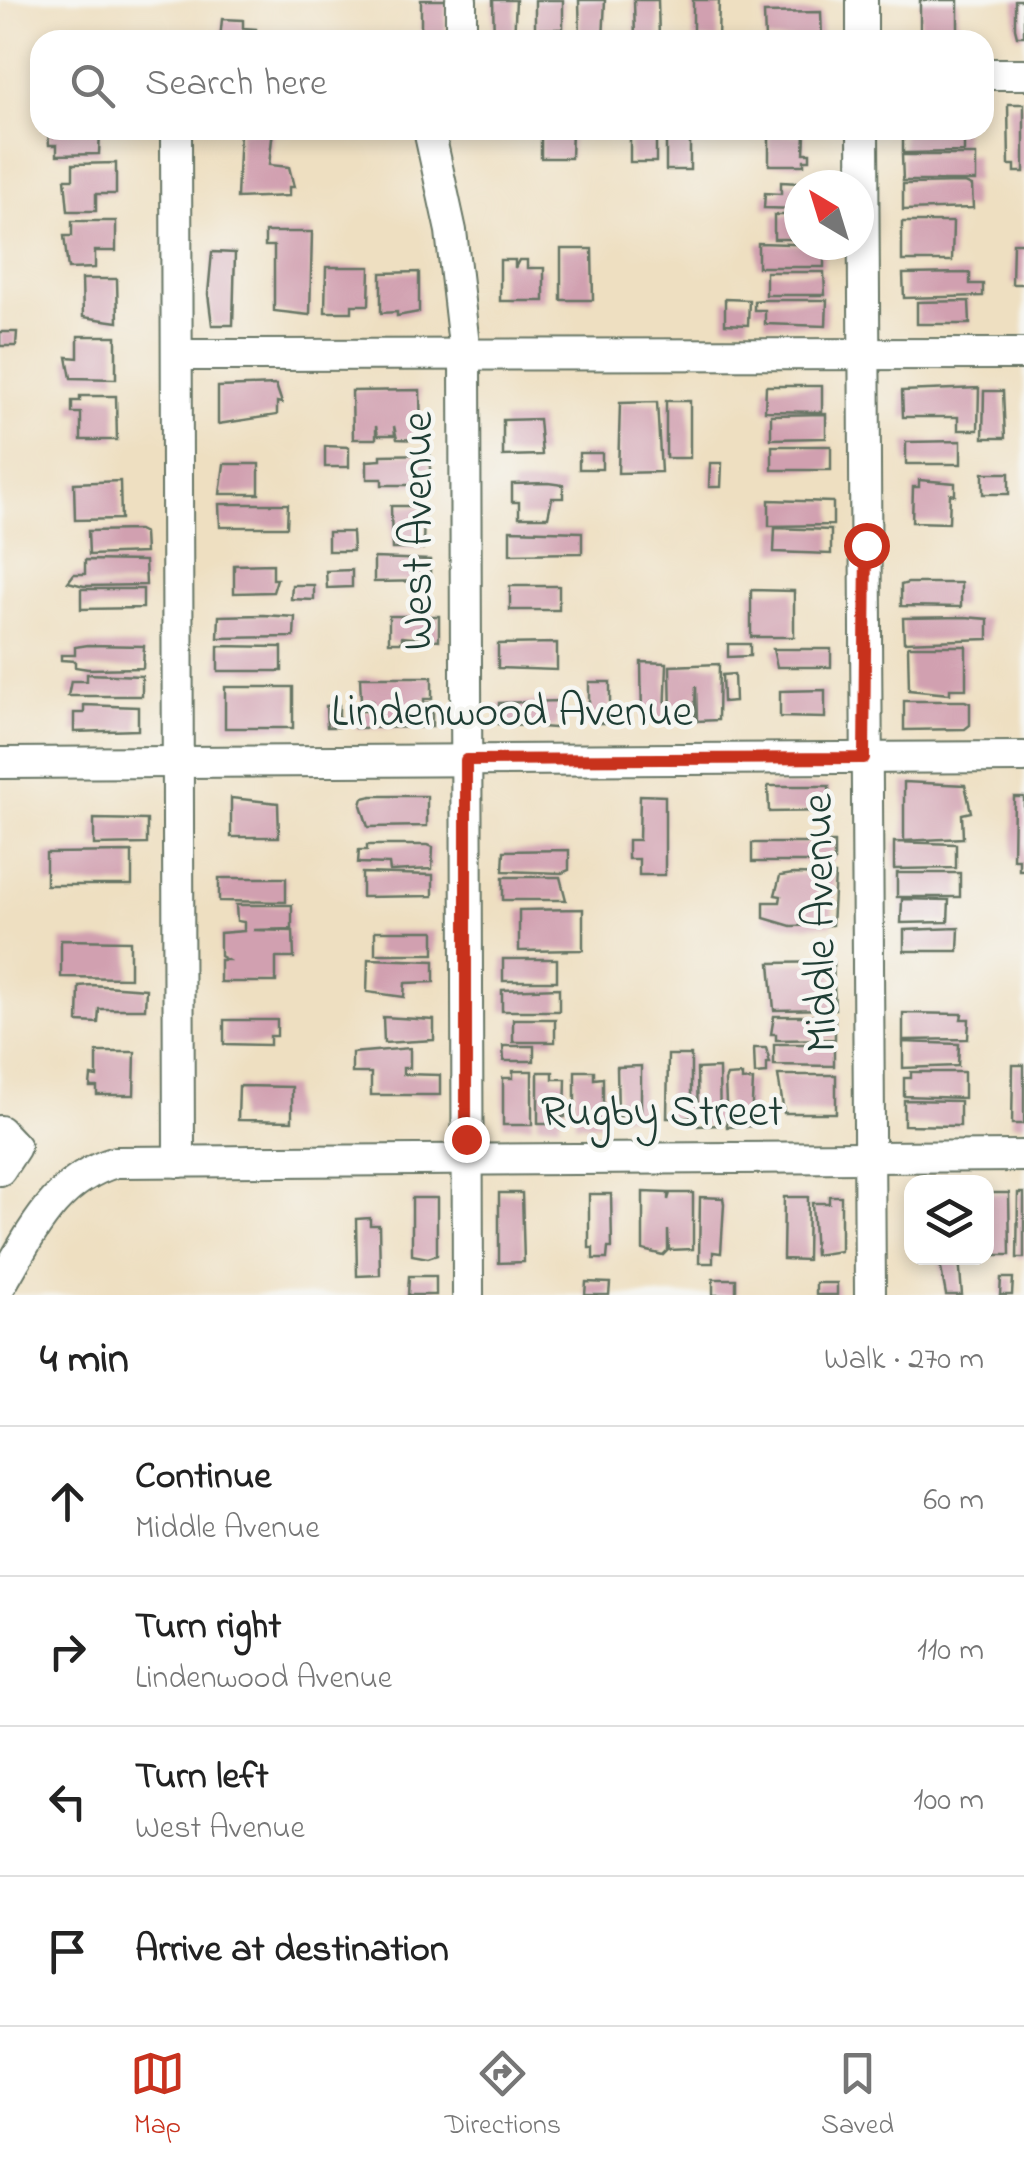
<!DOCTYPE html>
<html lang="en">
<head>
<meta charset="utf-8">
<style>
	:root { --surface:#fff; --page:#f6f6f6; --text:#222; --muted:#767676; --line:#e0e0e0; --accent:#c8321e }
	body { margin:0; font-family:"Indie Flower",sans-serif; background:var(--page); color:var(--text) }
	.controls { position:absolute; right:30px; bottom:30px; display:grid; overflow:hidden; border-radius:20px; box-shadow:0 5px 15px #0003 }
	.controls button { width:90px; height:90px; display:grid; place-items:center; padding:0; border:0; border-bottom:2px solid var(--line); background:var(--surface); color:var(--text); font:50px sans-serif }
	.compass { position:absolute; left:784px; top:170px; width:90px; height:90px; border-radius:50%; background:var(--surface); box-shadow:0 5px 15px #0003; rotate:322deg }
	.stop { position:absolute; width:30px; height:30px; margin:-22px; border:8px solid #c8321e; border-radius:50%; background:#fff }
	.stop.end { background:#c8321e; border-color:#fff; box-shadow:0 2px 10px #0008 }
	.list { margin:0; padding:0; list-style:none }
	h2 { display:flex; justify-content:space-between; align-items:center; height:130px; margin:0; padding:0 40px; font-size:42px }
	h2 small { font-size:32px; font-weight:400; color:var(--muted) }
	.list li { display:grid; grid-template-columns:65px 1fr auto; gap:30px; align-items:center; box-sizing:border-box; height:150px; padding:0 40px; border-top:2px solid var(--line) }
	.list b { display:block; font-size:38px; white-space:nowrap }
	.list p { margin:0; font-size:32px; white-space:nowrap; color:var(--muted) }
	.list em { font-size:32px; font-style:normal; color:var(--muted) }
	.icon { flex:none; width:55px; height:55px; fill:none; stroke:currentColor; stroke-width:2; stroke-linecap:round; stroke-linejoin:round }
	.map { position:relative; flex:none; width:1024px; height:1295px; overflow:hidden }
	.search { position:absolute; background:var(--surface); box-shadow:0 5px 15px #0003; left:30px; right:30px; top:30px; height:110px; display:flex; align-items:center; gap:25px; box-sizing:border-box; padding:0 35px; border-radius:30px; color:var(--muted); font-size:38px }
	.sheet { height:730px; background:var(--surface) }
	nav { display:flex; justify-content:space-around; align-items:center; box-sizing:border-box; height:140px; border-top:2px solid var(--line); background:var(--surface); font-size:28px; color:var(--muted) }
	nav a { display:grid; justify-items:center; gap:5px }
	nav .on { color:var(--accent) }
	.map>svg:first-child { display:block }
	.building { fill:#d1a0b0 }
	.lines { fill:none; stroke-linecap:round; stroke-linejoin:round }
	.minor-casing { stroke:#677665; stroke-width:34 }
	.minor { stroke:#fff; stroke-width:30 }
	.route { stroke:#c8321e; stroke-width:12 }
	.labels { text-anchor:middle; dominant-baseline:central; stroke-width:9; stroke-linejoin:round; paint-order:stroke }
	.street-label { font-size:45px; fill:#1f3d34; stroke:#f6f6f2 }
</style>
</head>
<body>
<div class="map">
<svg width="1024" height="1295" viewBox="0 0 1024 1295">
	<rect width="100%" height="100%" fill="#f6f6f2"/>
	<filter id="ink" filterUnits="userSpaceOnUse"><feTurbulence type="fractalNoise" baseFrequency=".01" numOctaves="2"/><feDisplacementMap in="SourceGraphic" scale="20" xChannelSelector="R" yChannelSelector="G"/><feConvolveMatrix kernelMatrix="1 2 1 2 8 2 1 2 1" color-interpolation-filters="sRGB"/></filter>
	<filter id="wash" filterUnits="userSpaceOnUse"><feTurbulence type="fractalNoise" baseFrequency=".0048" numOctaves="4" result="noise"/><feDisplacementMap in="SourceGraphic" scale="40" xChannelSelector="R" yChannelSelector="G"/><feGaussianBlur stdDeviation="2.25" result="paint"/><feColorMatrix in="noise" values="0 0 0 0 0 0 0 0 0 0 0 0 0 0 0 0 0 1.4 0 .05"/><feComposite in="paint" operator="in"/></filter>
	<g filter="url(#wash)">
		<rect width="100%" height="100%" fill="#eedfc1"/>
		<g id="blocks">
			<g class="building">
				<path d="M421 0H447L445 40H425L421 36Z"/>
				<path d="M493 0H516L514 40H494Z"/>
				<rect x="535" y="0" width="28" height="29"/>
				<path d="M579 0H605L603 40H580Z"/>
				<path d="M634 0H658L659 40H635Z"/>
				<path d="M693 0H719L718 40H693Z"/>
				<rect x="920" y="0" width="38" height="40"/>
				<path d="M1015 0H1024V36H1017L1015 28Z"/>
				<path d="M821 12 822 40H765L764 13Z"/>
				<path d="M222 19 243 20V28L256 29V40H220Z"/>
				<path d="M1008 104H1024V172H1015V165H1009Z"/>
				<path d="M48 130H100L99 154 57 155V145H49Z"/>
				<path d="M240 130H273L269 165 289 167 294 187H289V196L237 198Z"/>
				<path d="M541 130H572L571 158H541Z"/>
				<rect x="630" y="130" width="26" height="32"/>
				<rect x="666" y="130" width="24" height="40"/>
				<path d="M903 130H964V152L903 153Z"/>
				<path d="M769 135H805L804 153H810V160H804V165H769Z"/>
				<path d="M902 155H976V181H903Z"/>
				<path d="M116 163V194H96V211H68L65 179H73V164Z"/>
				<path d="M781 182 799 183V209L764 208 765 193 781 194Z"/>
				<path d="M965 183 972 186 973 208 903 210V184Z"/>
				<rect x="774" y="215" width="25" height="24"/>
				<path d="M72 221H116V251H95V268L68 269 64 236H72Z"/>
				<path d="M902 222H953L952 261H902Z"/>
				<path d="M265 232H312L310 315 274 311V246H265Z"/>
				<path d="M758 243 824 245V267H758Z"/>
				<path d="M1013 243H1024V284H1012Z"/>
				<path d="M561 249H592L593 300H561Z"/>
				<path d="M212 252 235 253 233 325H212L208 294Z"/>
				<path d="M500 260H515V268L519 260H527V268H544V301H500Z"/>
				<path d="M326 267H370L369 305H352V312H325Z"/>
				<path d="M419 272V312L397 316V312L381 313V273Z"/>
				<path d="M766 272H824L825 295H766Z"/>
				<path d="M970 273V284H983V296L904 298 903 274Z"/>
				<path d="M82 279H117L118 322 83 317Z"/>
				<path d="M725 299 749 300 748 325 725 324Z"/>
				<path d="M827 300 826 326 765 324V310H754V301L765 300Z"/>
				<path d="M969 301 970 324H917V302Z"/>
				<path d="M0 332H17L16 346H0Z"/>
				<path d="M78 336H116V379L71 378 67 357 78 358Z"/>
				<path d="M276 385 282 403 277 402V415L218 424V387Z"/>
				<path d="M766 386H822V412L765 411Z"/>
				<path d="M979 388 978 430H958V417H903L902 391Z"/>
				<path d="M420 390 421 440 397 439 394 426 395 435H378L376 426V439H353L352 391Z"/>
				<path d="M984 391H1003L1005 438H983Z"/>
				<path d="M80 396H116L117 440H81V413H72V401H80Z"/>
				<rect x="666" y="401" width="24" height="57"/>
				<path d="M657 402 661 472 618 473 620 403Z"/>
				<path d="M826 414V438L771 439V415Z"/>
				<path d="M539 419 542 455 503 456V420Z"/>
				<path d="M961 441V464H906V442Z"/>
				<path d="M325 446 349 447V467H325Z"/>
				<rect x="772" y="446" width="59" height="24"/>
				<rect x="579" y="453" width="23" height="16"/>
				<path d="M430 454V485H382V479H367V461L381 460V455Z"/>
				<path d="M710 463H722L721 487H709Z"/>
				<path d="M224 464H259V494H220Z"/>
				<rect x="983" y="473" width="26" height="21"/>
				<path d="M919 480 955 483V495L950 494 949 523 912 522 913 487H919Z"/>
				<path d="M120 481 121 519 75 520 74 483Z"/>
				<path d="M548 483 563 485V498H552L548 517H519V502H512V484Z"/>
				<path d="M769 500 833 502V525L769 526Z"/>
				<path d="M219 504H288L287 527H220Z"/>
				<path d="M391 506H424L423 549H392Z"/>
				<path d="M775 528 831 530V554L774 552Z"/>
				<path d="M138 530 144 533 145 553 89 555 88 531Z"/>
				<path d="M510 530 582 532V553L510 554Z"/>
				<path d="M328 532H352L353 551H328Z"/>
				<path d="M374 558 430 560V581L374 582Z"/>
				<path d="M85 560 145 561 146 585 84 586 68 582 74 574H85Z"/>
				<path d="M273 564V579H277L273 592 234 593V565Z"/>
				<path d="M352 570V587L327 588 326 571Z"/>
				<path d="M908 583H961V607L901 606V585Z"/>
				<path d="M292 585H314V600L291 599Z"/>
				<rect x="510" y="586" width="49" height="24"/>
				<path d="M81 589H143V608L81 609Z"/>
				<path d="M751 590 794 591V637H751Z"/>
				<path d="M263 615 295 617 294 637 218 638 219 616Z"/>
				<path d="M389 616H439V640L402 637V642H389Z"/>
				<path d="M965 617 988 619V639L904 642 903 618Z"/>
				<path d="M557 643V670L498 668V644Z"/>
				<path d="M728 644H750V656L728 657Z"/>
				<path d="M88 645 144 646 143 668 88 669 75 667V661L61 660V655H75V647Z"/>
				<path d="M218 646 282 647V671H218Z"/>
				<path d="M908 646H966V689H950V694L909 690Z"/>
				<path d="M773 649H831V667H777Z"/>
				<path d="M641 662 667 663 665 720H642Z"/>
				<path d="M719 664 718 720 697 721 696 686 694 720H671L670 666Z"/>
				<path d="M87 674 142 676V696H68L71 681H87Z"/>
				<path d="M734 674 735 701 723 702 722 675Z"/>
				<path d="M360 677H432V699H424V703H432V727L355 728V711H372V700H361Z"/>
				<rect x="589" y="682" width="21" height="41"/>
				<rect x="225" y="687" width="68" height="41"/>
				<path d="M825 690V718L780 717V691Z"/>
				<path d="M558 701V725L554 728 499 724V703Z"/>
				<path d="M904 701H965L970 703V725L965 729 904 730Z"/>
				<path d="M84 705 138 707V730L74 732V713H84Z"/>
				<path d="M339 705V727H327L326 706Z"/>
				<path d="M904 782 965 785 971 812 962 814 963 838 904 841Z"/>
				<path d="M768 786H829L830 811 769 812Z"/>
				<path d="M640 795 665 796V875H639V859H628V840H639Z"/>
				<path d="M372 796H427V826L368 827 361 805 363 798Z"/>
				<path d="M1014 797H1024V870H1019V859H1013Z"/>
				<path d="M231 798 278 803 279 837H231Z"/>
				<path d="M94 819 147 820V844L94 845Z"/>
				<path d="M894 842 956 844V868L894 869Z"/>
				<rect x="752" y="843" width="82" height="19"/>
				<path d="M367 845H428L433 847 432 869 390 871 389 864 358 863 359 850H367Z"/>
				<path d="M569 850V870L562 873 503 871 504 851Z"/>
				<path d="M132 852V885H46V853Z"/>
				<path d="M362 873 433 875V896L362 897Z"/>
				<rect x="897" y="873" width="63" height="24"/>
				<path d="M793 874 835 875 832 925 791 926 764 918V902H780L781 896 775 895 780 876Z"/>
				<path d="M503 877H560L566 900H503Z"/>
				<path d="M219 878H286V902L219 901Z"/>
				<path d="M902 899 949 900 948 922 901 923Z"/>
				<path d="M236 905H292V929L253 930 293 931 294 958H276V982H220V960H227L220 956V933L244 931V922L237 921Z"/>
				<path d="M583 909V950L519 951V910Z"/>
				<path d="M959 928 958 951H904V930Z"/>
				<rect x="375" y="931" width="59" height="23"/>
				<path d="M61 940 130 941V978L61 977Z"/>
				<path d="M368 959 434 961V982L405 983 404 997 367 992Z"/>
				<rect x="503" y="959" width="54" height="22"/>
				<path d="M833 962 835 1009 774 1010 770 963Z"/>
				<path d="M91 985 146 989 145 1009H99L98 1023 78 1022 79 986Z"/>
				<path d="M559 988V1011H502V990Z"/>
				<path d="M903 1013 962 1014 961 1019H969L968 1039 903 1040Z"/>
				<path d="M774 1016H835V1039L776 1040V1034H771Z"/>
				<path d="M383 1017 434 1020V1040L384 1043Z"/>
				<rect x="513" y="1019" width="42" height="23"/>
				<path d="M224 1020H277V1036H270V1045L224 1044Z"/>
				<path d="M903 1042 959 1044 958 1066 903 1068Z"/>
				<path d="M774 1044H834V1066L774 1065Z"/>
				<path d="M503 1046H534V1061H504Z"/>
				<path d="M410 1048V1068H403V1074L440 1075V1095H371V1073H352V1053Z"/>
				<path d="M754 1048H766L770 1063H767V1073L755 1074Z"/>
				<path d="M97 1052H135L134 1095H97V1087H90L91 1076 97 1077Z"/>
				<path d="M668 1055H691V1118H667Z"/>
				<path d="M1013 1065H1024V1124H1012Z"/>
				<path d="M641 1066V1116H618L617 1067Z"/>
				<path d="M719 1068 720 1125 698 1126 697 1069Z"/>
				<path d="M513 1071H532V1125H503V1078H513Z"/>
				<path d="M575 1071H594V1079L603 1078V1124H575Z"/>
				<path d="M538 1072H553V1079H566L565 1117H560V1124H538Z"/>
				<path d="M911 1072H964V1098L904 1096V1078H911Z"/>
				<path d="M742 1075V1081L753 1080 751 1126 727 1127 725 1081 727 1076Z"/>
				<path d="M778 1075H836V1113H784Z"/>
				<path d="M239 1086 292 1087V1121L238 1120Z"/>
				<path d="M904 1100 960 1101V1126L904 1125Z"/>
				<path d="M643 1192 668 1193V1200L670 1193H693V1249L669 1250 668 1230V1250L663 1255 643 1250Z"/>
				<path d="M499 1193H522L524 1262 499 1263Z"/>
				<path d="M986 1193H1009L1010 1255H986Z"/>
				<path d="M1018 1193H1024V1258H1017Z"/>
				<path d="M589 1194H611L612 1248H608L607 1259H593V1248H589Z"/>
				<path d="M829 1196H841V1251L815 1255 812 1203H829Z"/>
				<path d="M700 1197 723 1198 724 1204 721 1253 713 1252V1263H699Z"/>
				<path d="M784 1197H808L807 1260 783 1259Z"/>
				<path d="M412 1198H437V1255L428 1258 412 1255Z"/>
				<path d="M370 1218V1225H379L380 1275 357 1276 356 1219Z"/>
				<path d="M939 1258H959L962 1295H946Z"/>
				<path d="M409 1276H436V1295H408Z"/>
				<path d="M1001 1278H1013L1012 1295H1000Z"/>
				<rect x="713" y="1279" width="23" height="16"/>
				<path d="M586 1282 610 1283 609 1295H585Z"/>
				<rect x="816" y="1283" width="21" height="12"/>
			</g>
		</g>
	</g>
	<g filter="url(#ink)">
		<use href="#blocks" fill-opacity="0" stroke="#677665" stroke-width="2.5"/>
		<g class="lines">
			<g class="minor-casing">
				<g id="minor">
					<path d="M862 0V40"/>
					<path d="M461 40V0"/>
					<path d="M984 74H1024"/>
					<path d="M176 130 179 1162"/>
					<path d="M429 130 451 231 465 354 468 1295"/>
					<path d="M863 130 870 1295"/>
					<path d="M177 355 1024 354"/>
					<path d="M0 763 1024 757"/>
					<path d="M0 1131 15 1147 0 1170"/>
					<path d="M0 1286C31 1234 54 1180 116 1162L1024 1156"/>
				</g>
			</g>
			<use href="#minor" class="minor"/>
		</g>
	</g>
	<g class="lines" filter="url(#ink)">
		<path class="route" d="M466 1139V760L864 758 866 545"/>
	</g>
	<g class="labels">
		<g class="street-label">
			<text transform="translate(420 531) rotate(-90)">West Avenue</text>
			<text x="512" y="714">Lindenwood Avenue</text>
			<text transform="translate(822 923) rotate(-91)">Middle Avenue</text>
			<text x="662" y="1114">Rugby Street</text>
		</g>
	</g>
</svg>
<div class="controls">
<button><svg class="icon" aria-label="layers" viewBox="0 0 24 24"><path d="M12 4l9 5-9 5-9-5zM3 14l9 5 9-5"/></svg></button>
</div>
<svg class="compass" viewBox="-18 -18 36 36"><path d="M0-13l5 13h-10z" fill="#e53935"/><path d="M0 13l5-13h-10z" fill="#767676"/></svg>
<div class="stop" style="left:866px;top:545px"></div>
<div class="stop end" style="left:466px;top:1139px"></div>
<div class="search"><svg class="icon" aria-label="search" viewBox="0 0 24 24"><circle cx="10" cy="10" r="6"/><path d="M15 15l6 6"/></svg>Search here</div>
</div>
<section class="sheet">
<h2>4 min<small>Walk · 270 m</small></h2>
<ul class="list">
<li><svg class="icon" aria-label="ahead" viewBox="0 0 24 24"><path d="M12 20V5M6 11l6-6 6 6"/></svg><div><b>Continue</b><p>Middle Avenue</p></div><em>60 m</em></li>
<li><svg class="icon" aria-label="right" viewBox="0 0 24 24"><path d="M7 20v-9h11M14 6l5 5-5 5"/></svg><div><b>Turn right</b><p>Lindenwood Avenue</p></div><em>110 m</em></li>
<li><svg class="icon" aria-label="left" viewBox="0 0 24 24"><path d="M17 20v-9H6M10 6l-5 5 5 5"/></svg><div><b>Turn left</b><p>West Avenue</p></div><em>100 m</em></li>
<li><svg class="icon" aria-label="arrive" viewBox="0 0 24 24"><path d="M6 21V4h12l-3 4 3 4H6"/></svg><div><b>Arrive at destination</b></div></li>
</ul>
</section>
<nav>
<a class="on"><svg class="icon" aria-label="map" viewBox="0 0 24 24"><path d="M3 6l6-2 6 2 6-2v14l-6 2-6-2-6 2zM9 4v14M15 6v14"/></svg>Map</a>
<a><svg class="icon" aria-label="directions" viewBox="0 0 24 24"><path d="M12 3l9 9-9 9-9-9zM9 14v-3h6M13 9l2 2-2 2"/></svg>Directions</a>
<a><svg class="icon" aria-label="saved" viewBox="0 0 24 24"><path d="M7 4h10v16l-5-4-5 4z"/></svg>Saved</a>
</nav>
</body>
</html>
